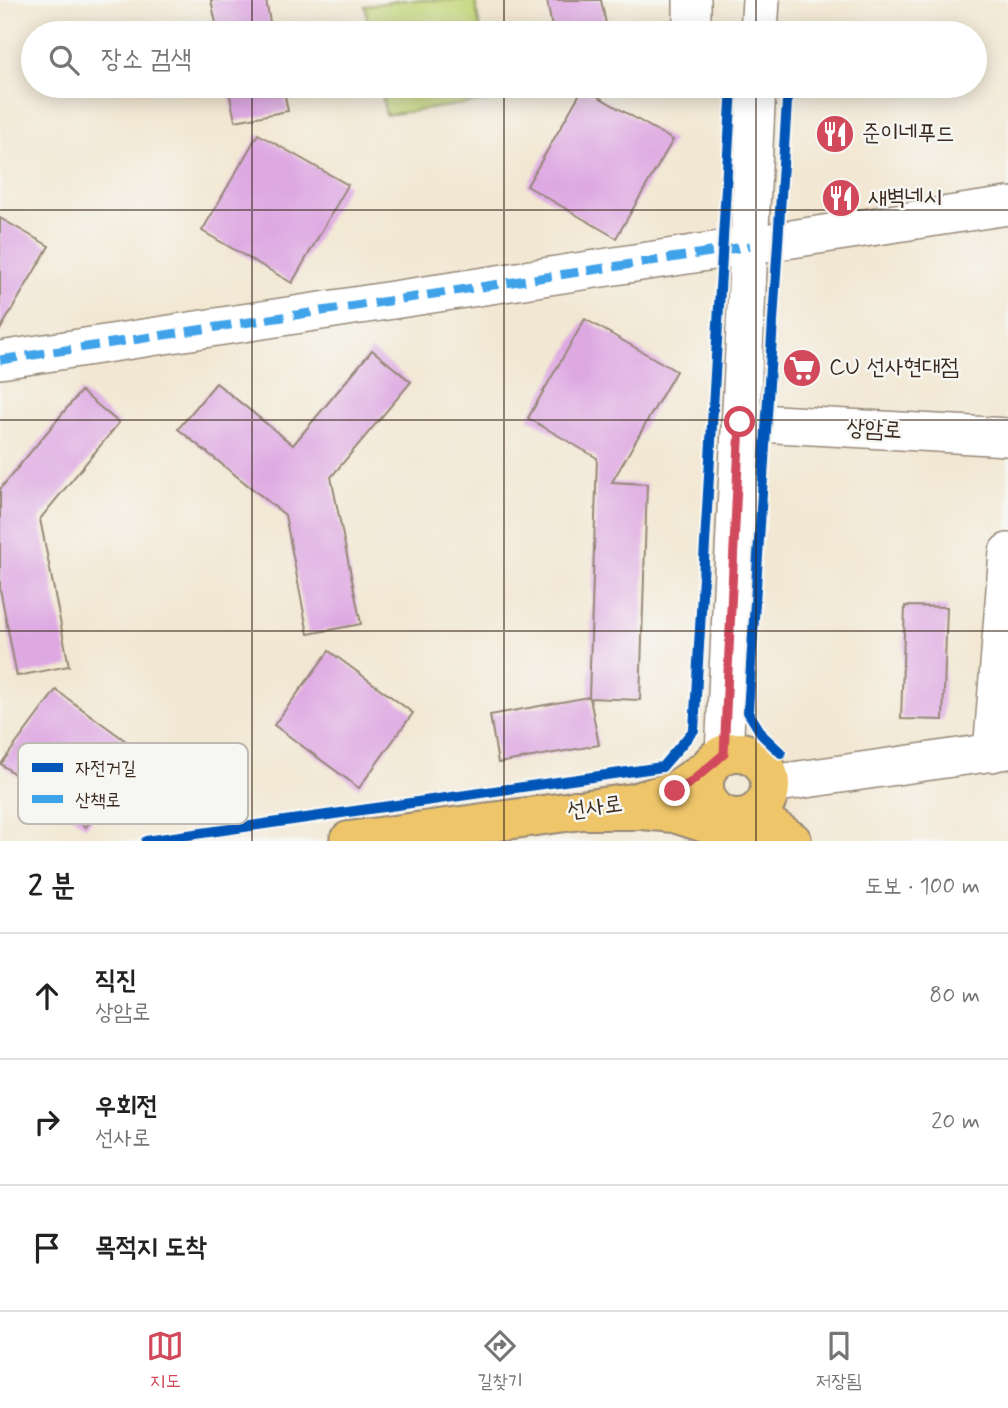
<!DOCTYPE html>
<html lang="ko">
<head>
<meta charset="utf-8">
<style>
	:root { --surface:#fff; --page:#f2f2f2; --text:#222; --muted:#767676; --line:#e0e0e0; --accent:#d1495b }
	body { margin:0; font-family:Mynerve,"Poor Story",sans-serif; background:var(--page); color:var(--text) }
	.stop { position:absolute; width:21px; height:21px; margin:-16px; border:5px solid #d1495b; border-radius:50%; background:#fff }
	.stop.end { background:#d1495b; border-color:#fff; box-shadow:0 2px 7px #0008 }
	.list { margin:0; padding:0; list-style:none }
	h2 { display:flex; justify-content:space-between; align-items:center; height:91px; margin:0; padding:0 28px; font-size:30px }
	h2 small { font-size:23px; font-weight:400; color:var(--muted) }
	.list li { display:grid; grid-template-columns:46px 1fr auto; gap:21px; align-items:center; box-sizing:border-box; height:126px; padding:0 28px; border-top:2px solid var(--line) }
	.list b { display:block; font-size:26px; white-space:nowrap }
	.list p { margin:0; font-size:23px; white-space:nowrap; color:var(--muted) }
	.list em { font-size:23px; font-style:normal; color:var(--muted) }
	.icon { flex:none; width:38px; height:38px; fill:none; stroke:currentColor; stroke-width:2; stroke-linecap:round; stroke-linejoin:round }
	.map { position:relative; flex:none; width:1008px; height:841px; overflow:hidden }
	.search { position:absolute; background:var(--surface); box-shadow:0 4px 18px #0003; left:21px; right:21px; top:21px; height:77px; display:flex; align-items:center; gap:18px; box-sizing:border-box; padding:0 24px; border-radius:38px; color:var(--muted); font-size:26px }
	.sheet { height:469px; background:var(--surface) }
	nav { display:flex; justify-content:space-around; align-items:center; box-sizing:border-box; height:98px; border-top:2px solid var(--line); background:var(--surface); font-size:19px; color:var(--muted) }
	nav a { display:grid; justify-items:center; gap:4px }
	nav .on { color:var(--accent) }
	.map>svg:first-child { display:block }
	.green { fill:#c3d578; stroke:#7f804b; stroke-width:2 }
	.building { fill:#dea9e2 }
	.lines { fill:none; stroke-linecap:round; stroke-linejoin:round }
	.minor-casing { stroke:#968878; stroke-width:40 }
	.major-casing { stroke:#968878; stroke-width:42 }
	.highway-casing { stroke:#968878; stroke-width:42 }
	.minor { stroke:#fff; stroke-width:37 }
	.major { stroke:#eec569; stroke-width:38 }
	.highway { stroke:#eec569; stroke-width:38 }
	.quiet { stroke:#3fa3ea; stroke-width:9; stroke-dasharray:18 9; stroke-linecap:butt }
	.cycleway-casing { stroke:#f6f6f2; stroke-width:15 }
	.cycleway { stroke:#0057b8; stroke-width:10 }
	.route { stroke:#d1495b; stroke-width:9 }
	.grid { fill:none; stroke:#3b2a1e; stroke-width:2; stroke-opacity:0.55 }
	.labels { text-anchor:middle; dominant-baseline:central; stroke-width:5; stroke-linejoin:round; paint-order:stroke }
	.poi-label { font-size:23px; fill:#3b2a1e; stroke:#f6f6f2; text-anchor:start }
	.street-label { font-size:23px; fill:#3b2a1e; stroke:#f6f6f2 }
	.key { fill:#f6f6f2; stroke:#beb9b2; stroke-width:2 }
	.key-label { font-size:19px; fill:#3b2a1e }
</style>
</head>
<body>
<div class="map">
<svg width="1008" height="841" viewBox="0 0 1008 841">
	<rect width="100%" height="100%" fill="#f6f6f2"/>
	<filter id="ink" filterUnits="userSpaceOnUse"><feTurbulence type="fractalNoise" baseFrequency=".0143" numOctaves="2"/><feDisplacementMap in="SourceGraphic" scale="14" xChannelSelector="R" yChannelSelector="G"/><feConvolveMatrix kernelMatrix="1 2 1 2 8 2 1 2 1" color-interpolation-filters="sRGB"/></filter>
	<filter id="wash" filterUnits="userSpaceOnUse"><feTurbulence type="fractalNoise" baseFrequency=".00686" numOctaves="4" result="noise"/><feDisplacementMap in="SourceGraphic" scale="28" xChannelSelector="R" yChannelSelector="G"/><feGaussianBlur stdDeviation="1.57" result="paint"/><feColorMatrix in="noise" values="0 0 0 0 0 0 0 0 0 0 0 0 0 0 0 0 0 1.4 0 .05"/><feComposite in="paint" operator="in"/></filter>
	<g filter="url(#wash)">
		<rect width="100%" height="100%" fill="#f2e7d2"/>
		<g class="green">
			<path d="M403 0H475L481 33H370L365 6Z"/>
			<path d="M380 86H490L493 100 386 115Z"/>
		</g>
		<g id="blocks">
			<g class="building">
				<path d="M211 0H266L272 33H218Z"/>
				<path d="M547 0H601L608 33H553Z"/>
				<path d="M228 86H283L288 111 235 121Z"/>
				<path d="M583 88 673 140 616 238 527 186Z"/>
				<path d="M258 134 348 185 292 283 202 231Z"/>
				<path d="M0 218 49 246 0 330Z"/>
				<path d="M585 319 676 371 612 482 647 484 640 700 590 698 599 745 498 763 490 715 589 697 597 458 528 418Z"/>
				<path d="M372 350 411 382 331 477 361 624 308 634 285 515 178 429 216 383 293 445Z"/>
				<path d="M81 391 119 423 40 519 69 666 17 676 0 589V489Z"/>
				<path d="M905 606 947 607 943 720 901 719Z"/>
				<path d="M329 651 413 713 359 788 274 725Z"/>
				<path d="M56 690 141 752 86 827 1 764Z"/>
			</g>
		</g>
	</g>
	<g filter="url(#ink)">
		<use href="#blocks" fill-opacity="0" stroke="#968878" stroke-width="2"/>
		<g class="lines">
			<g class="minor-casing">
				<g id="minor">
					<path d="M692 0V33"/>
					<path d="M759 33 761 0"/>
					<path d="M0 360 1008 206"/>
					<path d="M740 422 1008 437"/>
					<path d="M992 753 1008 552"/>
					<path d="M724 754 757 86"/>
					<path d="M771 784 1008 750"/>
				</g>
			</g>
			<g class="major-casing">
				<g id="major">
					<circle cx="737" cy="785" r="33"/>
					<path d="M349 841 633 803 675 791 707 769"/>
				</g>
			</g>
			<g class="highway-casing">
				<g id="highway">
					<path d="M575 810H642L674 813 762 841"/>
					<path d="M757 812 770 826 792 841"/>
				</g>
			</g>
			<use href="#minor" class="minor"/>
			<use href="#major" class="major"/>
			<use href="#highway" class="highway"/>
			<path class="quiet" d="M0 360 750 246"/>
			<g class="cycleway-casing">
				<g id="cycleway">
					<path d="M781 753 763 736 748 712 788 86"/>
					<path d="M146 841 662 767 694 730 732 86"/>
				</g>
			</g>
			<use href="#cycleway" class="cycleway"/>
		</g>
	</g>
	<g class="lines" filter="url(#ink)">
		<path class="route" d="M675 791 690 783 724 754 740 422"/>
	</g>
	<path class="grid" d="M252 0V33M504 0V33M756 0V33M252 86V841M504 86V841M756 86V841M0 210H1008M0 420H1008M0 631H1008"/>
	<defs>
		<g id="restaurant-disc" transform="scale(2.0125)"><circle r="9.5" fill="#d1495b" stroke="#f6f6f2"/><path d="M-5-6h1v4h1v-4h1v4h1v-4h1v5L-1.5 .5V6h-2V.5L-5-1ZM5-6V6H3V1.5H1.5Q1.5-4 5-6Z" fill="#fff"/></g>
		<g id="supermarket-disc" transform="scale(2.0125)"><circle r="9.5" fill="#d1495b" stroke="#f6f6f2"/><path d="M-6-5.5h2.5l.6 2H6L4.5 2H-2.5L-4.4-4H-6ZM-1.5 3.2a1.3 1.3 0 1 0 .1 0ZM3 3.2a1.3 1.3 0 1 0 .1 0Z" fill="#fff"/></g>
	</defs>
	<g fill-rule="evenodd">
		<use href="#restaurant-disc" x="835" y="134"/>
		<use href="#restaurant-disc" x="841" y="198"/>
		<use href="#supermarket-disc" x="802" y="368"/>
	</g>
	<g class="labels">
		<g class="poi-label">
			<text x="862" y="134">준이네푸드</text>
			<text x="868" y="198">새벽네시</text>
			<text x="829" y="368">CU 선사현대점</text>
		</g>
		<g class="street-label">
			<text transform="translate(874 430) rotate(3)">상암로</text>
			<text transform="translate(595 808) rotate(-8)">선사로</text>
		</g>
	</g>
	<rect x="18" y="743" width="230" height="81" rx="10" class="key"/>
	<rect x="32" y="763" width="31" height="9" fill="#0057b8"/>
	<rect x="32" y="795" width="31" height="8" fill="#3fa3ea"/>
	<g class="key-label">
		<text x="75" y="774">자전거길</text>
		<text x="75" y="806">산책로</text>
	</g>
</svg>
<div class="stop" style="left:740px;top:422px"></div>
<div class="stop end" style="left:675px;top:791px"></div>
<div class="search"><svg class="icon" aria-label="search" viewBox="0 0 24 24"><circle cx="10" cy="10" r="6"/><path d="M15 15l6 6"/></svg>장소 검색</div>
</div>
<section class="sheet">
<h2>2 분<small>도보 · 100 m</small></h2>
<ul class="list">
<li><svg class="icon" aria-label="ahead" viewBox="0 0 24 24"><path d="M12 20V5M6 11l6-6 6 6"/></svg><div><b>직진</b><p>상암로</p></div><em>80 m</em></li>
<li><svg class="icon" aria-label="right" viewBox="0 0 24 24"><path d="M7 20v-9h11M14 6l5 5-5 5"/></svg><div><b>우회전</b><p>선사로</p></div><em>20 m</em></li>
<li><svg class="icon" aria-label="arrive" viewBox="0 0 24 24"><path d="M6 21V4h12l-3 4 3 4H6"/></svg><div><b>목적지 도착</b></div></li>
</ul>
</section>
<nav>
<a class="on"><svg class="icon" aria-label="map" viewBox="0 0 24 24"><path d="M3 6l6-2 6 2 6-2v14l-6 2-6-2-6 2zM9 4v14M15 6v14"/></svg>지도</a>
<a><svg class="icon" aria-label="directions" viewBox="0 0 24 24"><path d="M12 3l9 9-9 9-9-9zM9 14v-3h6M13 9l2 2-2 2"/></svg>길찾기</a>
<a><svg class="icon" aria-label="saved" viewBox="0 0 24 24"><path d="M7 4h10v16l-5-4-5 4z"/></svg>저장됨</a>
</nav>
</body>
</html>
